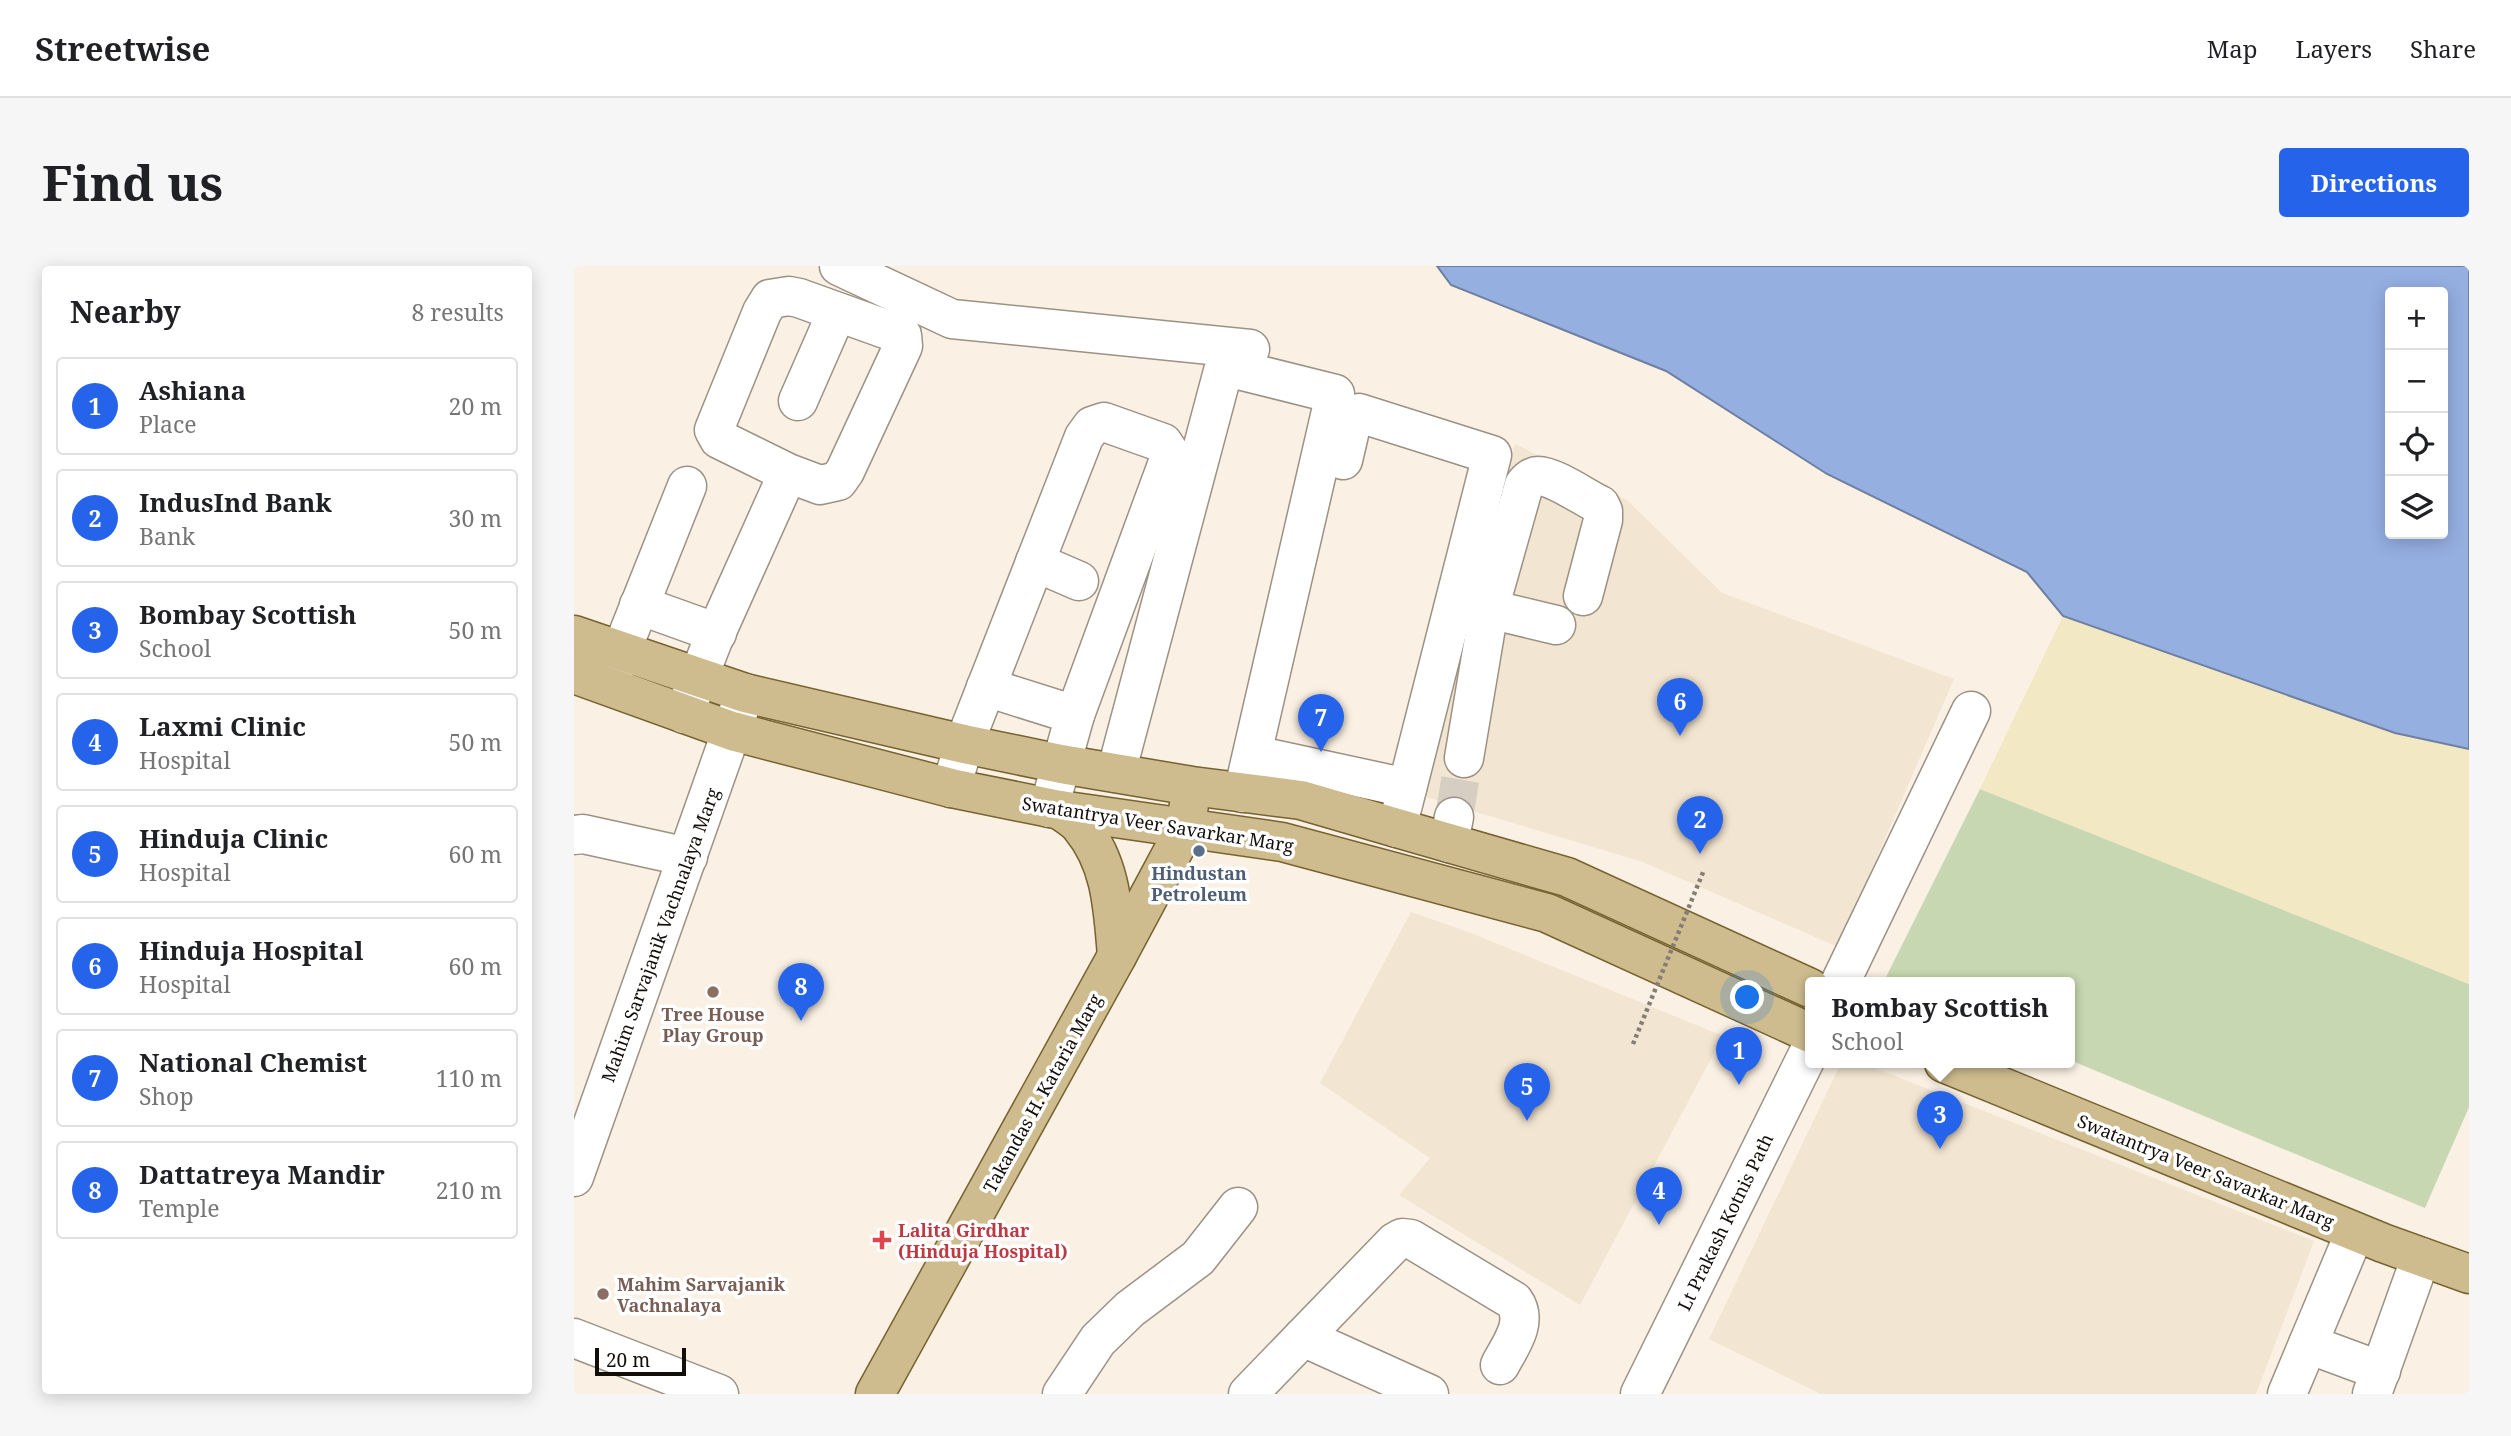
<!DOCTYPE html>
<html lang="en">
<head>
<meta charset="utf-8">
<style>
	:root { --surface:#fff; --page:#f6f6f6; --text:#202124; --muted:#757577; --line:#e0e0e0; --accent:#2563eb }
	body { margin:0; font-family:"Noto Serif",serif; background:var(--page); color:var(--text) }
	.controls { position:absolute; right:21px; top:21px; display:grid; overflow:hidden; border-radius:7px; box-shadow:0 4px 18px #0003 }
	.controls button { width:63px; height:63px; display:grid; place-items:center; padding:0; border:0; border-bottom:2px solid var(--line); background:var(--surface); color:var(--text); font:35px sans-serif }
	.scale { position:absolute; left:21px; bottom:18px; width:91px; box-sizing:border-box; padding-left:7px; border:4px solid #120f0b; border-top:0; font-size:19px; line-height:24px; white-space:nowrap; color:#120f0b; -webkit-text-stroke:5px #fff; paint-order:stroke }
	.you { position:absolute; left:1174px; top:732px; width:24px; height:24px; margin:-18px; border:5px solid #fff; border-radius:50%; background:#1a73e8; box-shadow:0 0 0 10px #1a73e833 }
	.badge { display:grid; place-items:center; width:46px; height:46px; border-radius:50%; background:var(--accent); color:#fff; font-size:23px; font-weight:700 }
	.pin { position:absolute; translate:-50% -58px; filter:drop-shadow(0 2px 4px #0008) }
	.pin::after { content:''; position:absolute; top:37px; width:24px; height:21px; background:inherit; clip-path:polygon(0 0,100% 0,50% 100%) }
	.popup { position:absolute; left:1231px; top:711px; width:270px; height:91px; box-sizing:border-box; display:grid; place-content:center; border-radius:7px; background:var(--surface); filter:drop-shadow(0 2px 5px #0005); font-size:23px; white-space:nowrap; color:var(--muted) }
	.popup b { font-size:26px; color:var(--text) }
	.popup::after { content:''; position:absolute; left:50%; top:100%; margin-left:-14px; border:14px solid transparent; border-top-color:var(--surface) }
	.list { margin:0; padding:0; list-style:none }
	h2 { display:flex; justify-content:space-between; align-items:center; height:91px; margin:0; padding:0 28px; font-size:30px }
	h2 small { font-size:23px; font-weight:400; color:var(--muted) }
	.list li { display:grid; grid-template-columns:46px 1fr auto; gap:21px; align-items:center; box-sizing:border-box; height:98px; margin:0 14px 14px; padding:0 14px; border:2px solid var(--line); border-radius:7px }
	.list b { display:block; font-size:26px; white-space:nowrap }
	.list p { margin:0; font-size:23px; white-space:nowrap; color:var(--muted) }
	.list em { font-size:23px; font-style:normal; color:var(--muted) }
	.icon { flex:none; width:38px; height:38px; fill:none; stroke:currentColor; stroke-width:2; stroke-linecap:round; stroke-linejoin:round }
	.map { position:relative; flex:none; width:1895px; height:1128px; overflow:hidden; border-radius:7px }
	header { display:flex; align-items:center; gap:42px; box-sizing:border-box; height:98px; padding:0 35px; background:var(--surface); border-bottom:2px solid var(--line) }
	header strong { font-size:33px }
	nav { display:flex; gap:38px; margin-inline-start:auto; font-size:24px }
	.intro { display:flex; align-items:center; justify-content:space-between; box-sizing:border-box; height:168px; padding:0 42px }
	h1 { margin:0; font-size:49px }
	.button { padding:18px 32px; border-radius:7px; background:var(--accent); color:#fff; font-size:24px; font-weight:700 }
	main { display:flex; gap:42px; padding:0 42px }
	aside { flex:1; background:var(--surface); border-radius:7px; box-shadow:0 4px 18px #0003 }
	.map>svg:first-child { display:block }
	.built { fill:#f2e5d1 }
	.green { fill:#c7d7b1 }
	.sand { fill:#f2e8c3 }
	.water { fill:#95afe1; stroke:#6e7fa1; stroke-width:2; fill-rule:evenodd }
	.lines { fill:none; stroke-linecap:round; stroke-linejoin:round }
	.minor-tunnel { stroke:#d7cec3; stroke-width:38; stroke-dasharray:38 19; stroke-linecap:butt }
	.minor-casing { stroke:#9b9285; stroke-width:41 }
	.major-casing { stroke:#776330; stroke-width:41 }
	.minor { stroke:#fff; stroke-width:38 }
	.major { stroke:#cebc8f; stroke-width:38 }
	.path-bridge { stroke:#847d75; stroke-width:4.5; stroke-dasharray:3.5 3.5; stroke-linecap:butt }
	.service-dot { fill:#5c6f8a; stroke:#fff; stroke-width:2.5 }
	.education-dot { fill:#8d6e63; stroke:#fff; stroke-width:2.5 }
	.health-dot { fill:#e0444e; stroke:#fff; stroke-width:2.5 }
	.labels { text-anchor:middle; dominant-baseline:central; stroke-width:7; stroke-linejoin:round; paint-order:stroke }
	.street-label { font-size:18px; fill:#120f0b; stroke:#fff }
	.service-label { font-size:18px; font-weight:bold; fill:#4e5e75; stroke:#fff }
	.education-label { font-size:18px; font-weight:bold; fill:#785e54; stroke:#fff }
	.health-label { font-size:18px; font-weight:bold; fill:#be3a42; stroke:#fff; text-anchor:start }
</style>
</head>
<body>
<header>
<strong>Streetwise</strong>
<nav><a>Map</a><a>Layers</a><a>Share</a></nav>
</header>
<div class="intro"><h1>Find us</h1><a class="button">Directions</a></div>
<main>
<aside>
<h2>Nearby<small>8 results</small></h2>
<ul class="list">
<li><span class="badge">1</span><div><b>Ashiana</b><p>Place</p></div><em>20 m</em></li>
<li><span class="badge">2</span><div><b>IndusInd Bank</b><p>Bank</p></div><em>30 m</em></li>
<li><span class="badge">3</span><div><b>Bombay Scottish</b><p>School</p></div><em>50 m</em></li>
<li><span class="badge">4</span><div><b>Laxmi Clinic</b><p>Hospital</p></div><em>50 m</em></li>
<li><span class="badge">5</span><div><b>Hinduja Clinic</b><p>Hospital</p></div><em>60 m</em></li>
<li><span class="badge">6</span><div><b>Hinduja Hospital</b><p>Hospital</p></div><em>60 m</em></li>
<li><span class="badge">7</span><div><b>National Chemist</b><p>Shop</p></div><em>110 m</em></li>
<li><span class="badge">8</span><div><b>Dattatreya Mandir</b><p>Temple</p></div><em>210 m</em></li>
</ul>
</aside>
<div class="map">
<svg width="1895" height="1128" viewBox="0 0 1895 1128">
	<rect width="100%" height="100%" fill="#faf0e3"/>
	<g class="built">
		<path d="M941 178 1053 234 1148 327 1380 413 1264 681 1069 596 839 527Z"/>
		<path d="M837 646 897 667 1149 770 1006 1039 825 929 856 892 746 817Z"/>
		<path d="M1267 797H1288L1740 975 1682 1128H1247L1135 1073Z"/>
	</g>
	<path class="green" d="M1406 523 1895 718V841L1851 942 1496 794V717H1309Z"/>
	<path class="sand" d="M1489 350 1821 467 1895 483V718L1406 523Z"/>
	<path class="water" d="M863 0H1895V483L1821 467 1489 350 1453 306 1253 208 1092 105 877 19ZM1816 26H1869V268H1816Z"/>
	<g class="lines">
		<path class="minor-tunnel" d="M880 551 890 492"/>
		<g class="minor-casing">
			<g id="minor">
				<path d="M265 0 378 53 676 83"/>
				<path d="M224 135 263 46"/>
				<path d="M769 194 779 151 785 147 918 189 823 562"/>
				<path d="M461 296 505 315"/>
				<path d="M65 339 143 367"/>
				<path d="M915 343 982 359"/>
				<path d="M35 416 113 220"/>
				<path d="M412 421 501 449"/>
				<path d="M110 448 139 374 214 207 246 219 264 215 271 205 329 80 328 69 225 32 215 30 196 33 188 46 140 164 145 173 214 207"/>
				<path d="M890 492 915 343 950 219C954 214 958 210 964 210 980 210 1011 232 1026 239L1029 245V254L1009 330"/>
				<path d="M699 493 833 522"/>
				<path d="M542 507 649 105 651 102H657L761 128 669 527"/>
				<path d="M377 522 390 478 510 171 518 160 530 156 589 177 595 186 594 196 501 449 475 542"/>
				<path d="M0 569 9 568 114 591"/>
				<path d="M875 577 880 551"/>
				<path d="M1266 717 1397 445"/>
				<path d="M0 911 171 427"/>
				<path d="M729 1071 855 1128"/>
				<path d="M0 1072 145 1128"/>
				<path d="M1734 1078 1807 1105"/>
				<path d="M488 1128 524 1074 556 1043 624 992 664 941"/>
				<path d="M674 1128 821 976 828 972 837 973 940 1035C955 1056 936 1080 926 1099"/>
				<path d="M1066 1128 1236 784"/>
				<path d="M1713 1128 1781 966"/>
				<path d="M1798 1128 1847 991"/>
			</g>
		</g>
		<g class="major-casing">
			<g id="major">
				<path d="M0 369 171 427 390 478 487 498 618 520 727 534 823 562 993 611 1236 722"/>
				<path d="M0 408 158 465 377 522 486 544 708 576 973 647 1236 767"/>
				<path d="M486 544C493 549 502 554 507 561 538 598 539 645 543 690"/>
				<path d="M1370 797 1809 977 1895 1008"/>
				<path d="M301 1128 543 690 612 561 615 538"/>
			</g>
		</g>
		<use href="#minor" class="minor"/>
		<use href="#major" class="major"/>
		<path class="path-bridge" d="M1059 778 1130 604"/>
	</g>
	<circle class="service-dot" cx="625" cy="585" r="7"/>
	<g class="education-dot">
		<circle cx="139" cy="726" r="7"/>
		<circle cx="29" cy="1028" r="7"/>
	</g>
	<path class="health-dot" d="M304.5 963.5h7v7h7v7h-7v7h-7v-7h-7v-7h7z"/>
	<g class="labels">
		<g class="street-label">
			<text transform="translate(584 558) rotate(9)">Swatantrya Veer Savarkar Marg</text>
			<text transform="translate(86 669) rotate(-70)">Mahim Sarvajanik Vachnalaya Marg</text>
			<text transform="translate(468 827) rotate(-61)">Takandas H. Kataria Marg</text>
			<text transform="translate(1632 905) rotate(22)">Swatantrya Veer Savarkar Marg</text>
			<text transform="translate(1151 956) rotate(-64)">Lt Prakash Kotnis Path</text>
		</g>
		<g class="service-label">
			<text x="625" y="607">Hindustan<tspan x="625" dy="21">Petroleum</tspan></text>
		</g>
		<g class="education-label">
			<text x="139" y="748">Tree House<tspan x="139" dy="21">Play Group</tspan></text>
			<text x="43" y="1018" text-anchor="start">Mahim Sarvajanik<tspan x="43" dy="21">Vachnalaya</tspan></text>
		</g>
		<g class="health-label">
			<text x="324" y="964">Lalita Girdhar<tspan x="324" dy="21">(Hinduja Hospital)</tspan></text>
		</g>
	</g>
</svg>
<div class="controls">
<button>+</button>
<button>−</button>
<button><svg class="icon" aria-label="locate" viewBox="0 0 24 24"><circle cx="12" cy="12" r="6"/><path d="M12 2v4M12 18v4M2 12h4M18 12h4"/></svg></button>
<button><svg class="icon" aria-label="layers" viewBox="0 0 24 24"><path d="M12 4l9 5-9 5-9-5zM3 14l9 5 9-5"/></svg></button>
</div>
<div class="scale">20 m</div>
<div class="you"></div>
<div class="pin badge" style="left:1165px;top:819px">1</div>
<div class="pin badge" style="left:1126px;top:588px">2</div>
<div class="pin badge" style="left:1366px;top:883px">3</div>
<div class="popup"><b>Bombay Scottish</b>School</div>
<div class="pin badge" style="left:1085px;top:959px">4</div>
<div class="pin badge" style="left:953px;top:855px">5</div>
<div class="pin badge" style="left:1106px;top:470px">6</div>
<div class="pin badge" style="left:747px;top:486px">7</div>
<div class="pin badge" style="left:227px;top:755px">8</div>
</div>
</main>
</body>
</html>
